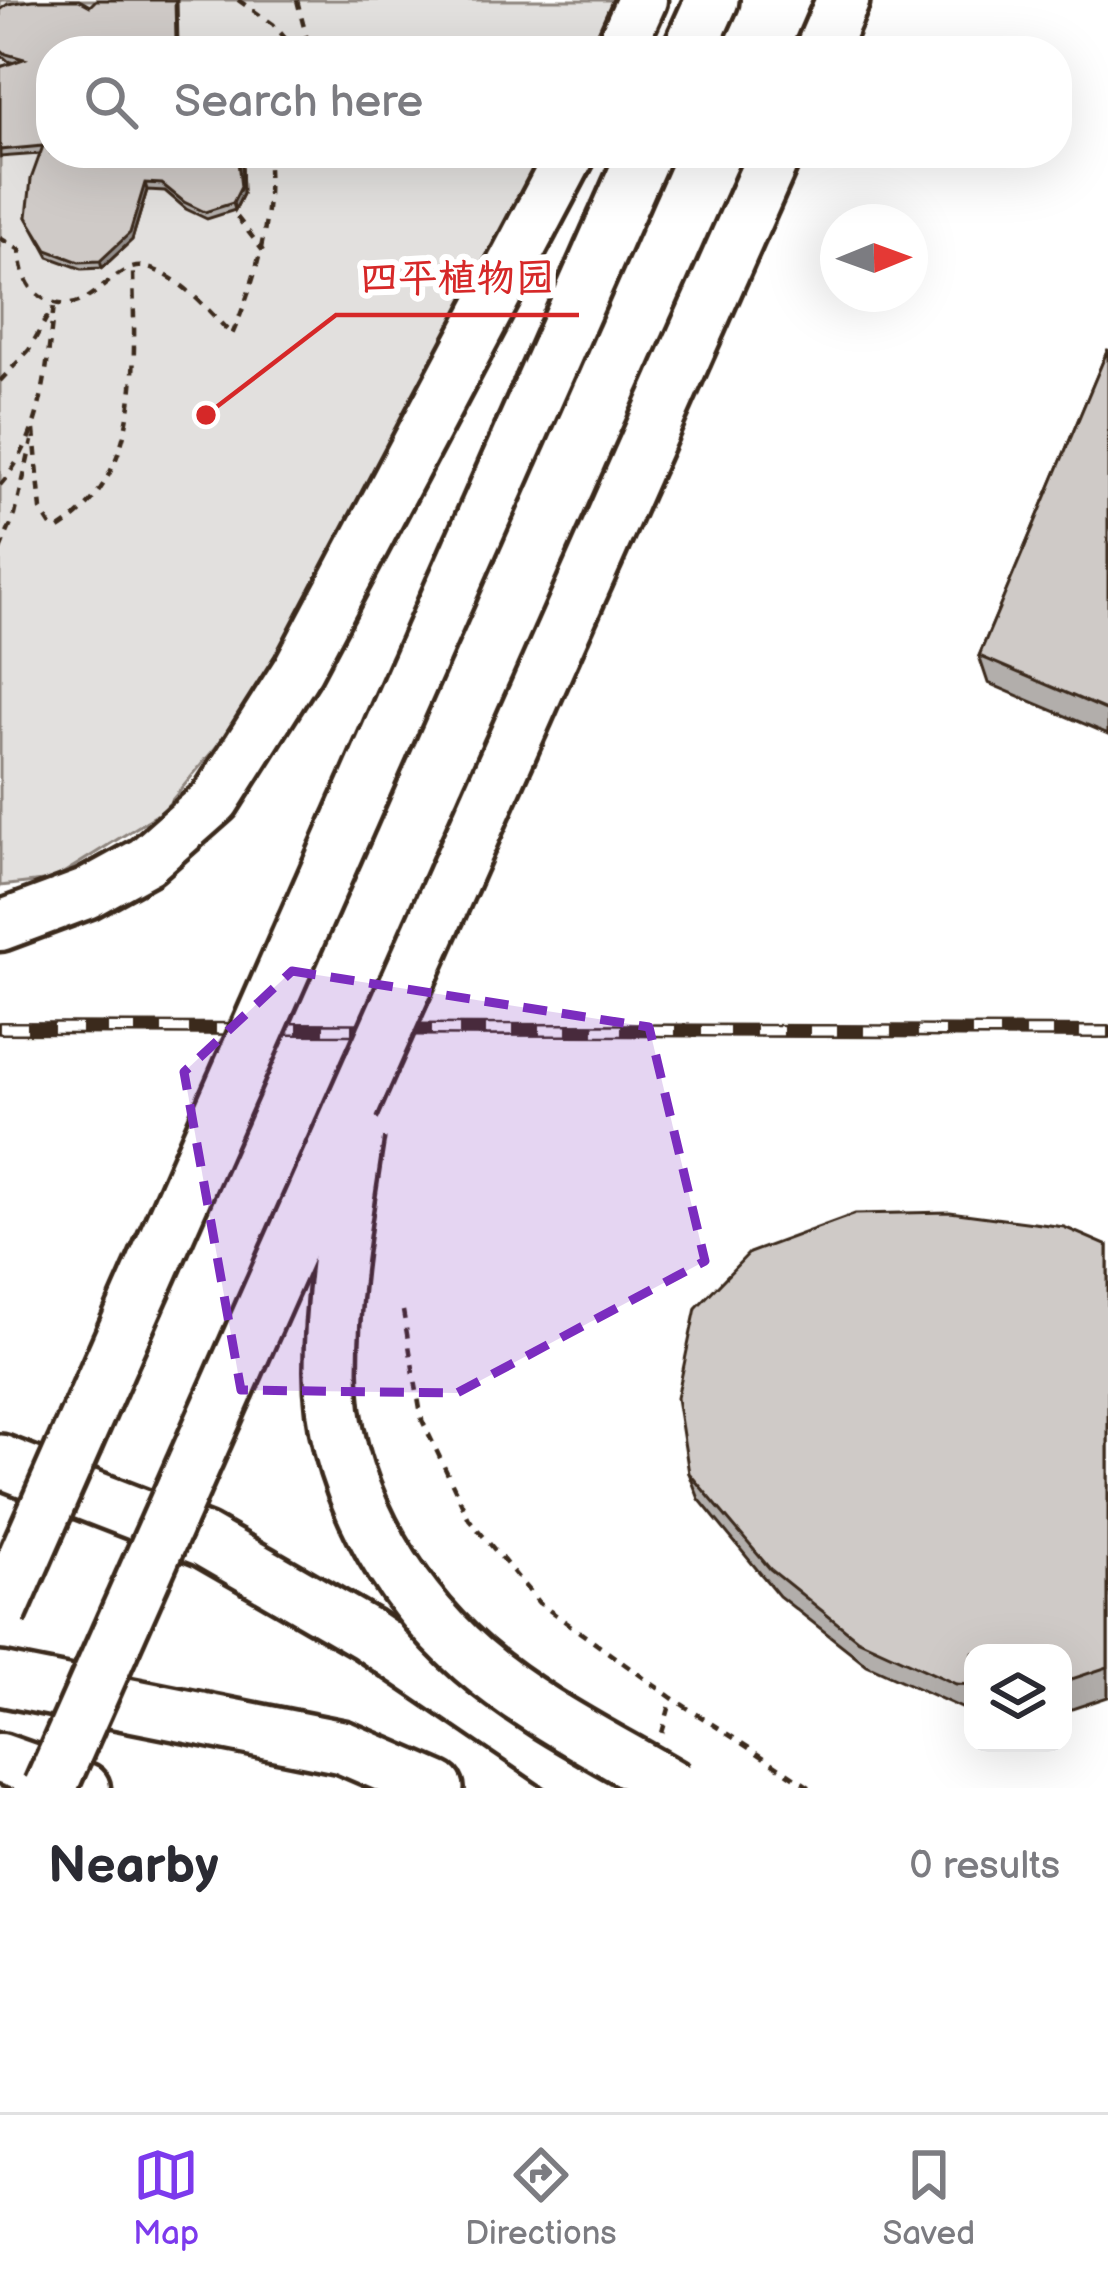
<!DOCTYPE html>
<html lang="en">
<head>
<meta charset="utf-8">
<style>
	:root { --surface:#fff; --page:#f7f7f7; --text:#2b2b33; --muted:#7c7c81; --line:#e1e1e2; --accent:#7c3aed }
	body { margin:0; font-family:"Balsamiq Sans","LXGW WenKai TC",sans-serif; background:var(--page); color:var(--text) }
	.controls { position:absolute; right:36px; bottom:36px; display:grid; overflow:hidden; border-radius:24px; box-shadow:0 12px 48px #0002 }
	.controls button { width:108px; height:108px; display:grid; place-items:center; padding:0; border:0; border-bottom:3px solid var(--line); background:var(--surface); color:var(--text); font:60px sans-serif }
	.compass { position:absolute; left:820px; top:204px; width:108px; height:108px; border-radius:50%; background:var(--surface); box-shadow:0 12px 48px #0002; rotate:89deg }
	.list { margin:0; padding:0; list-style:none }
	h2 { display:flex; justify-content:space-between; align-items:center; height:156px; margin:0; padding:0 48px; font-size:51px }
	h2 small { font-size:39px; font-weight:400; color:var(--muted) }
	.icon { flex:none; width:66px; height:66px; fill:none; stroke:currentColor; stroke-width:2; stroke-linecap:round; stroke-linejoin:round }
	.map { position:relative; flex:none; width:1108px; height:1788px; overflow:hidden }
	.search { position:absolute; background:var(--surface); box-shadow:0 12px 48px #0002; left:36px; right:36px; top:36px; height:132px; display:flex; align-items:center; gap:30px; box-sizing:border-box; padding:0 42px; border-radius:48px; color:var(--muted); font-size:45px }
	.sheet { height:324px; background:var(--surface) }
	nav { display:flex; justify-content:space-around; align-items:center; box-sizing:border-box; height:168px; border-top:3px solid var(--line); background:var(--surface); font-size:33px; color:var(--muted) }
	nav a { display:grid; justify-items:center; gap:6px }
	nav .on { color:var(--accent) }
	.map>svg:first-child { display:block }
	.green { fill:#e2e0de; stroke:#8e857e; stroke-width:3 }
	.lines { fill:none; stroke-linecap:round; stroke-linejoin:round }
	.secondary-casing { stroke:#3b2a1e; stroke-width:57 }
	.primary-casing { stroke:#3b2a1e; stroke-width:60 }
	.path { stroke:#3b2a1e; stroke-width:4.5; stroke-dasharray:9 9; stroke-linecap:butt }
	.secondary { stroke:#fff; stroke-width:48 }
	.primary { stroke:#fff; stroke-width:51 }
	.rail-casing { stroke:#3b2a1e; stroke-width:14 }
	.rail { stroke:#fff; stroke-width:9; stroke-dasharray:27; stroke-linecap:butt }
	.primary-bridge-casing { stroke:#3b2a1e; stroke-width:60; stroke-linecap:butt }
	.primary-bridge { stroke:#fff; stroke-width:51 }
	.wall { fill:#b2aeab; stroke:#3b2a1e; stroke-width:3 }
	.shaded-wall { fill:#918d8b; stroke:#3b2a1e; stroke-width:3 }
	.building { fill:#cfcac7; stroke:#3b2a1e; stroke-width:3 }
	.marked { fill:#7b2cbf; fill-opacity:0.2; stroke:#7b2cbf; stroke-width:9; stroke-dasharray:24 15; stroke-linejoin:round }
	.leader { fill:none; stroke:#d62828; stroke-width:4.5 }
	.callout-dot { fill:#d62828; stroke:#fff; stroke-width:4.5 }
	.callout-label { font-size:39px; text-anchor:middle; font-weight:bold; fill:#d62828; stroke:#fff; stroke-width:12; stroke-linejoin:round; paint-order:stroke }
</style>
</head>
<body>
<div class="map">
<svg width="1108" height="1788" viewBox="0 0 1108 1788">
	<rect width="100%" height="100%" fill="#fff"/>
	<filter id="ink" filterUnits="userSpaceOnUse"><feTurbulence type="fractalNoise" baseFrequency=".00833" numOctaves="2"/><feDisplacementMap in="SourceGraphic" scale="24" xChannelSelector="R" yChannelSelector="G"/><feConvolveMatrix kernelMatrix="1 2 1 2 8 2 1 2 1" color-interpolation-filters="sRGB"/></filter>
	<g filter="url(#ink)">
		<path class="green" d="M0 0H616L592 51H51V153H544L259 695 163 811 52 880 0 886Z"/>
		<g class="lines">
			<g class="secondary-casing">
				<g id="secondary">
					<path d="M619 51 642 0"/>
					<path d="M0 926 86 894 146 861 215 800 298 669 571 153"/>
					<path d="M0 1758 85 1788"/>
				</g>
			</g>
			<g class="primary-casing">
				<g id="primary">
					<path d="M689 51 712 0"/>
					<path d="M821 51 843 0"/>
					<path d="M0 1461 204 1540 367 1634 593 1788"/>
					<path d="M0 1679 342 1747 437 1788"/>
				</g>
			</g>
			<g class="path">
				<path d="M238 0 273 24 296 51"/>
				<path d="M297 0 310 51"/>
				<path d="M237 217 263 251"/>
				<path d="M0 238 20 250C22 269 25 288 43 298 89 324 109 263 143 267 177 272 210 312 232 335 258 275 273 218 267 153"/>
				<path d="M0 381 29 350 52 308"/>
				<path d="M34 430 41 510 51 526 59 529C146 474 134 355 133 267"/>
				<path d="M0 485C44 434 46 370 54 305"/>
				<path d="M0 550 15 515 32 441"/>
				<path d="M403 1311 422 1420 469 1519 539 1603 672 1698 811 1788"/>
				<path d="M662 1733 672 1698"/>
			</g>
			<use href="#secondary" class="secondary"/>
			<use href="#primary" class="primary"/>
			<g class="rail-casing">
				<path id="rail" d="M0 1028 1108 1032"/>
			</g>
			<use href="#rail" class="rail"/>
			<g class="primary-bridge-casing">
				<g id="primary-bridge">
					<path d="M357 1134C345 1213 331 1291 331 1371 331 1480 393 1590 473 1660 533 1712 608 1748 675 1788"/>
					<path d="M0 1613 644 153"/>
					<path d="M50 1788 775 153"/>
				</g>
			</g>
			<use href="#primary-bridge" class="primary-bridge"/>
		</g>
		<g class="wall">
			<path d="M90 6 51 51 242 163 243 194 235 210 207 219 186 209 165 191 147 190 132 240 102 268 82 269 49 257 27 217 40 154 0 157V67L14 63 8 61 0 54V10Z"/>
			<path d="M1108 349V734L988 683 979 656Z"/>
			<path d="M1108 1246V1697L1063 1712V1653H973V1711L966 1710 867 1665 779 1596 699 1499 689 1473Z"/>
		</g>
		<g class="shaded-wall">
			<path d="M175 0H177L178 47 176 40Z"/>
			<path d="M239 155 242 163 243 194 235 210 233 203Z"/>
			<path d="M145 183 147 190 132 240 102 268 100 261Z"/>
		</g>
		<g class="building">
			<path d="M33 0H79L90 6 96 0H175L176 40 214 45 226 51H51V153H237L241 187 233 203 205 212 184 202 162 184 145 183 130 233 100 261 79 262 47 250 27 217 31 179 43 146 0 150V67L24 59 6 54 0 49V10L8 4Z"/>
			<path d="M1108 349V711L979 656Z"/>
			<path d="M950 1212 1064 1227 1108 1246V1667L1063 1682V1653H973V1685L956 1684 857 1639 770 1569 689 1473 677 1398 696 1308 749 1253 855 1214Z"/>
		</g>
	</g>
	<path class="marked" d="M292 971 649 1027 705 1261 457 1393 241 1390 184 1072Z"/>
	<path class="leader" d="M206 415L336 315H579"/>
	<circle class="callout-dot" cx="206" cy="415" r="12"/>
	<g class="callout-label">
		<text x="457" y="291">四平植物园</text>
	</g>
</svg>
<div class="controls">
<button><svg class="icon" aria-label="layers" viewBox="0 0 24 24"><path d="M12 4l9 5-9 5-9-5zM3 14l9 5 9-5"/></svg></button>
</div>
<svg class="compass" viewBox="-18 -18 36 36"><path d="M0-13l5 13h-10z" fill="#e53935"/><path d="M0 13l5-13h-10z" fill="#7c7c81"/></svg>
<div class="search"><svg class="icon" aria-label="search" viewBox="0 0 24 24"><circle cx="10" cy="10" r="6"/><path d="M15 15l6 6"/></svg>Search here</div>
</div>
<section class="sheet">
<h2>Nearby<small>0 results</small></h2>
<ul class="list">
</ul>
</section>
<nav>
<a class="on"><svg class="icon" aria-label="map" viewBox="0 0 24 24"><path d="M3 6l6-2 6 2 6-2v14l-6 2-6-2-6 2zM9 4v14M15 6v14"/></svg>Map</a>
<a><svg class="icon" aria-label="directions" viewBox="0 0 24 24"><path d="M12 3l9 9-9 9-9-9zM9 14v-3h6M13 9l2 2-2 2"/></svg>Directions</a>
<a><svg class="icon" aria-label="saved" viewBox="0 0 24 24"><path d="M7 4h10v16l-5-4-5 4z"/></svg>Saved</a>
</nav>
</body>
</html>
